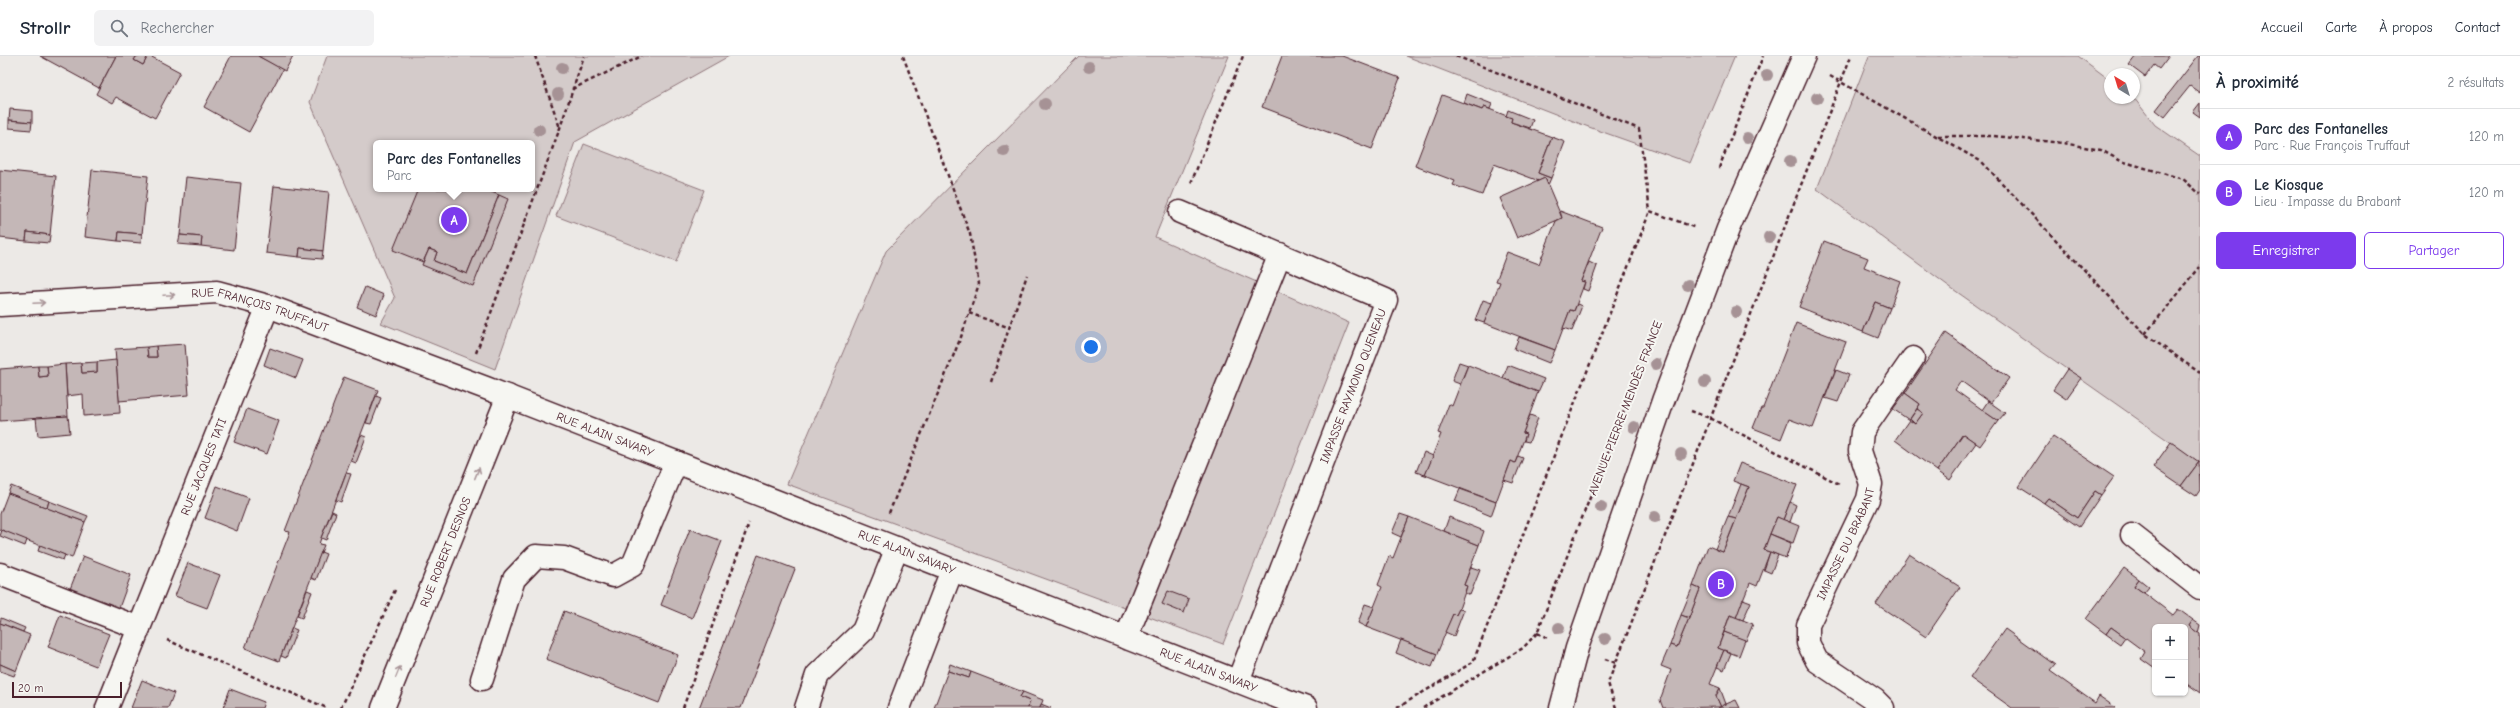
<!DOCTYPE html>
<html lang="fr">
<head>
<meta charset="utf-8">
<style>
	:root { --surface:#fff; --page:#f2f2f3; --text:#1f2937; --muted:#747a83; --line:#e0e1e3; --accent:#7c3aed }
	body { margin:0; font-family:"Comic Neue",sans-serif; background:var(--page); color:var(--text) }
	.controls { position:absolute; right:12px; bottom:12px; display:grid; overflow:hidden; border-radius:6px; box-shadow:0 1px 3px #0004 }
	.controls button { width:36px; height:36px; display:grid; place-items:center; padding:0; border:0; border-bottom:1px solid var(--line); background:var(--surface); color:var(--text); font:20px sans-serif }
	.compass { position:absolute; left:2104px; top:12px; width:36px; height:36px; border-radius:50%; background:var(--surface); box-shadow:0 1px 3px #0004; rotate:322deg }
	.scale { position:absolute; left:12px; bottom:10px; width:110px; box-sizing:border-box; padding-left:4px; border:2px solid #4a1f2b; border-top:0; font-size:11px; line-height:14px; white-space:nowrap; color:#4a1f2b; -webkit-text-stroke:3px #f6f6f2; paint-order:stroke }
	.you { position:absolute; left:1091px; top:291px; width:14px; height:14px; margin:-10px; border:3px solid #fff; border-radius:50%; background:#1a73e8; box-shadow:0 0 0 6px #1a73e833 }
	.badge { display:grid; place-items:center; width:26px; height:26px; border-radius:50%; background:var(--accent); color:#fff; font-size:13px; font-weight:700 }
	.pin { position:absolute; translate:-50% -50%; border:2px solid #fff; box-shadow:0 1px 4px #0006 }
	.popup { position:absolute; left:373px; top:84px; width:162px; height:52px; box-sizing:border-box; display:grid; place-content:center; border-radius:6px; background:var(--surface); filter:drop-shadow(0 1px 3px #0005); font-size:13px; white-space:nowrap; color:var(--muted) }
	.popup b { font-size:15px; color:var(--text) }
	.popup::after { content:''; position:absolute; left:50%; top:100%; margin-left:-8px; border:8px solid transparent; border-top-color:var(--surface) }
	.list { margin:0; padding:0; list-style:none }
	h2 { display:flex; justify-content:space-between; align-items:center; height:52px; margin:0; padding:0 16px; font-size:17px }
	h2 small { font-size:13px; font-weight:400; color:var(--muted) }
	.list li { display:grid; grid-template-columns:26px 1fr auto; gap:12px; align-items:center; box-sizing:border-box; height:56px; padding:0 16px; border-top:1px solid var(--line) }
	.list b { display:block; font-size:15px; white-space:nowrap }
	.list p { margin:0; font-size:13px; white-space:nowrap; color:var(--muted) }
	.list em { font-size:13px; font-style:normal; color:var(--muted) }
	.actions { display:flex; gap:8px; padding:12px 16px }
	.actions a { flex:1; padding:9px 0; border:1px solid var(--accent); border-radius:6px; text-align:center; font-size:14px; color:var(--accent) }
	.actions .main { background:var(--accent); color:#fff }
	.icon { flex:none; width:22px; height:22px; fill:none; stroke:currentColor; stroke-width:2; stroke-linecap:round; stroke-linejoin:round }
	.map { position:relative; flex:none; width:2200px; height:652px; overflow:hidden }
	header { display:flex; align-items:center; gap:24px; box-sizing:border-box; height:56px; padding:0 20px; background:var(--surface); border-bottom:1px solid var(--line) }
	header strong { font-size:19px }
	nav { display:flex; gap:22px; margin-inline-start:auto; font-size:14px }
	.search { width:280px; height:36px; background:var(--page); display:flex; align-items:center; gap:10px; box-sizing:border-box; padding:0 14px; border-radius:6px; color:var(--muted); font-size:15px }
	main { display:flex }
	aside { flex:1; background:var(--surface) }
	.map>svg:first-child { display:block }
	.green { fill:#d4cbca; stroke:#8f757a; fill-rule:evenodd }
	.building { fill:#c4b7b7; stroke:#4a1f2b }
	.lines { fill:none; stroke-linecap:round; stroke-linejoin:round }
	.lane-casing { stroke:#4a1f2b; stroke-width:25 }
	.street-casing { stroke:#4a1f2b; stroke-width:25 }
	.secondary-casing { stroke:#4a1f2b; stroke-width:25 }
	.path { stroke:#4a1f2b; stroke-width:2.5; stroke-dasharray:4 3; stroke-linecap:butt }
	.lane { stroke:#f6f6f2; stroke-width:22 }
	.street { stroke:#f6f6f2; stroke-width:22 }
	.secondary { stroke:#f6f6f2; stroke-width:22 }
	.tree { fill:#a69295 }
	.oneway { stroke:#a99598 }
	.labels { text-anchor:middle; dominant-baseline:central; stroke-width:4; stroke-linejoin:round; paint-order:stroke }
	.street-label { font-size:12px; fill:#4a1f2b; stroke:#f6f6f2 }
</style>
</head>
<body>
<header>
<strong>Strollr</strong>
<div class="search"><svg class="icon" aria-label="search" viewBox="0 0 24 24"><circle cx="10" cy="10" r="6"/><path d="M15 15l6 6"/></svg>Rechercher</div>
<nav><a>Accueil</a><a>Carte</a><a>À propos</a><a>Contact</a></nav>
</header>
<main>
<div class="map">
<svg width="2200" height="652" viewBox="0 0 2200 652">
	<rect width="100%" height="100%" fill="#ece9e6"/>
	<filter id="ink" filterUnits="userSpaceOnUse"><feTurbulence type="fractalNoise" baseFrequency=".025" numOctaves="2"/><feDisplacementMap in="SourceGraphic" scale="8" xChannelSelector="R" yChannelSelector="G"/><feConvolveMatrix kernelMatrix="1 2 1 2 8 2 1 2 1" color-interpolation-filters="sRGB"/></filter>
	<g filter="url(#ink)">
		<g class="green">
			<path d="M327 0H729L575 86 495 313 381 267 395 242 310 46ZM376 87H532V133H376Z"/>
			<path d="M1079 0H1229L1155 181 1349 267 1223 588 787 428 886 195Z"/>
			<path d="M1406 0H1735L1690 107 1586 70Z"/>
			<path d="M1869 0H2078L2110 24V42H2134L2155 69 2200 100V407L1950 231 1817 133Z"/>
			<path d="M584 88 704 134 676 206 556 160Z"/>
		</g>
		<g class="building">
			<path d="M40 0H116L99 32Z"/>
			<path d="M116 0H137L134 4 143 9 148 0H150L180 16 155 62 116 41 112 47 96 38Z"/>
			<path d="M137 0H148L143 9 134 4Z"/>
			<path d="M231 0H258L283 13 249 76 204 51Z"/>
			<path d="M258 0H293L285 15Z"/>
			<path d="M1282 0H1342L1400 22 1372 93 1262 51Z"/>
			<path d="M2136 0H2169L2159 13 2154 9 2145 21 2129 9Z"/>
			<path d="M2198 0H2200V37L2190 30 2165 61 2156 54Z"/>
			<path d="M1467 38 1492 48 1490 53 1484 51 1482 54 1464 47Z"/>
			<path d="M1442 39 1482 54 1484 51 1512 62 1511 66 1552 81 1538 117 1551 122 1548 129 1545 122 1539 125 1494 108 1482 139 1453 129 1455 125 1415 110Z"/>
			<path d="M2200 47V61L2193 56Z"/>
			<path d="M10 53 32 55V66L9 64Z"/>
			<path d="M1508 54 1533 64 1530 72 1511 66 1512 62 1506 60Z"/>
			<path d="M9 64 32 66 31 74 9 72Z"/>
			<path d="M1552 81 1565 86 1551 122 1538 117Z"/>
			<path d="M0 114 56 120 50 179 27 176 26 185 0 182Z"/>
			<path d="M92 114 148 120 142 178 119 176 118 185 85 181Z"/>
			<path d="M186 121 241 127 234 194 201 190 202 181 180 179Z"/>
			<path d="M1545 122 1562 162 1517 182 1500 142Z"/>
			<path d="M274 130 329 136 323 195 300 192 299 201 266 197Z"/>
			<path d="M418 133H484L499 139 467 218 434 205 437 196 429 193 423 206 393 194Z"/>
			<path d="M499 139 508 143 473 230 422 209 429 193 437 196 434 205 467 218Z"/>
			<path d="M1560 155 1602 171 1581 225 1585 226 1574 255 1570 254 1555 294 1484 267 1500 226 1496 225 1507 196 1539 208 1556 165 1562 162Z"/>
			<path d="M27 176 50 179 49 187 26 185Z"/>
			<path d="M119 176 142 178 141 187 118 185Z"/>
			<path d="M180 179 202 181 201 190 178 188Z"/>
			<path d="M1824 185 1868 202 1864 211 1900 225 1890 252 1875 246 1863 276 1799 251Z"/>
			<path d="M300 192 323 195 322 203 299 201Z"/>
			<path d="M1589 206 1597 210 1588 235 1583 233 1585 226 1581 225Z"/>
			<path d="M365 231 384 239 376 259 357 251Z"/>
			<path d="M1483 244 1492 247 1484 267 1475 264Z"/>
			<path d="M1875 246 1890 252 1878 282 1863 276Z"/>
			<path d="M1577 248 1582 250 1572 275 1563 272 1570 254 1574 255Z"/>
			<path d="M1796 267 1846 286 1813 372 1789 363 1781 383 1753 372 1761 352H1763Z"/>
			<path d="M1946 277 2009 322 1991 347 1961 325 1955 334 1998 365 1980 390 1963 378 1937 415 1895 384 1909 364 1915 368 1923 357 1917 353 1920 348 1905 337Z"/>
			<path d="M1519 281 1555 294 1549 307 1514 293Z"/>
			<path d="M185 288 189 339 119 345 115 293 147 291 148 301H157L156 290Z"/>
			<path d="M156 290 157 301H148L147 291Z"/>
			<path d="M270 292 303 304 296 322 264 309Z"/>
			<path d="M116 304 120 357 84 360 83 338 67 340 65 308 81 307 82 317 97 316V306Z"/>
			<path d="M97 306V316L82 317 81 307Z"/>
			<path d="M1459 306 1468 309 1460 328 1452 325Z"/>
			<path d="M65 308 68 360 0 365V313L38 310 39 321 48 320 47 310Z"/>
			<path d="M1468 309 1538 336 1523 377 1526 378 1515 407 1511 405 1496 446 1425 419 1441 378 1438 377 1449 348 1452 350Z"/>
			<path d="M1508 309 1544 323 1538 336 1503 322Z"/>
			<path d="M38 310H47L48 320 39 321Z"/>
			<path d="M2067 313 2081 322 2066 343 2053 334Z"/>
			<path d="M1836 314 1849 319 1838 346 1825 342Z"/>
			<path d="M344 321 378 334 321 482 319 488 324 489 279 605 245 592 290 476 285 475Z"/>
			<path d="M1905 337 1920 348 1909 364 1893 353Z"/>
			<path d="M376 340 381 342 371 368 366 367Z"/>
			<path d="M1988 345 2005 357 1998 365 1982 354Z"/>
			<path d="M247 353 279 365 267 398 234 386Z"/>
			<path d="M1917 353 1923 357 1915 368 1910 363Z"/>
			<path d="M1530 359 1538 362 1529 386 1524 385 1526 378 1523 377Z"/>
			<path d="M68 360 70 377 38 380 36 362Z"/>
			<path d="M1963 378 1976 387 1950 424 1937 415Z"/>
			<path d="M361 379 366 381 356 407 351 405Z"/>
			<path d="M2053 380 2114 421 2101 439 2095 435 2077 462 2048 442 2044 447 2019 431Z"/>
			<path d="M2171 386 2199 406 2181 430 2153 411Z"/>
			<path d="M1424 396 1433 400 1425 419 1416 416Z"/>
			<path d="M1518 400 1523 402 1513 427 1504 424 1511 405 1515 407Z"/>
			<path d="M2199 406 2200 434 2196 440 2181 430Z"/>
			<path d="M1740 407 1797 429 1783 464 1777 461 1770 478 1764 494 1770 496 1757 530 1750 527 1736 562 1730 559 1718 592 1724 594 1710 628 1720 632 1716 640 1721 651 1663 652 1660 644 1671 614 1661 610 1670 589 1677 591 1689 562 1700 533 1693 530 1708 490 1723 496 1749 431 1733 425Z"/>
			<path d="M346 417 351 418 341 446 336 444Z"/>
			<path d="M1741 428 1749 431 1736 463 1728 461Z"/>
			<path d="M11 430 49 445 47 452 8 437Z"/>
			<path d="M217 430 249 442 237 475 205 462Z"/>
			<path d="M1460 433 1496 446 1491 460 1455 445Z"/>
			<path d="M2095 435 2101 439 2079 471 2044 447 2048 442 2077 462Z"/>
			<path d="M8 437 85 466 72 502 0 474V458Z"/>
			<path d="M49 445 88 460 85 466 47 452Z"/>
			<path d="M1790 446 1796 449 1790 466 1783 464Z"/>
			<path d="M332 455 336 457 326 484 321 482Z"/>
			<path d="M1400 458 1409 461 1401 481 1392 477Z"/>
			<path d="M1409 461 1479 489 1464 529 1467 530 1459 553 1456 559 1453 558 1437 598 1366 571 1382 531 1378 529 1389 500 1393 502Z"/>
			<path d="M1449 461 1484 475 1479 489 1444 475Z"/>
			<path d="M1728 461 1736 463 1723 496 1715 493Z"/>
			<path d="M1777 461 1799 470 1793 487 1770 478Z"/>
			<path d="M690 473 722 485 692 562 661 549Z"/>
			<path d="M2 474 27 484 25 490 0 480Z"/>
			<path d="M1770 478 1791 487 1786 502 1764 494Z"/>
			<path d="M40 489 65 499 63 504 38 495Z"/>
			<path d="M321 496 326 498 316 524 311 522Z"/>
			<path d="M1770 496 1778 499 1771 517 1764 514Z"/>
			<path d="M1909 498 1960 531 1926 581 1876 548Z"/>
			<path d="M758 499 795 513 741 652H699Z"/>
			<path d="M83 500 131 519 119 552 70 533Z"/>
			<path d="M188 507 220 519 207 552 175 540Z"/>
			<path d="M1471 511 1480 514 1470 539 1465 537 1467 530 1464 529Z"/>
			<path d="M2124 512 2139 523 2134 530 2144 537 2173 559 2178 553 2193 564 2189 570 2200 578V637L2185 626V571H2155V613L2141 603 2145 596 2111 571 2106 578 2086 563Z"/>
			<path d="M2139 523 2149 531 2144 537 2134 530Z"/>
			<path d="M1693 530 1700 533 1689 562 1681 559Z"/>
			<path d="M307 534 312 536 302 562 297 560Z"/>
			<path d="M1168 535 1189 543 1184 557 1162 548Z"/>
			<path d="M1743 543 1751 546 1743 564 1736 562Z"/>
			<path d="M1365 548 1374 551 1366 571 1358 567Z"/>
			<path d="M1459 553 1464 554 1454 580 1445 576 1453 558 1456 559Z"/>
			<path d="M564 555 678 599 659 647 546 603Z"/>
			<path d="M60 559 109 578 96 610 48 591Z"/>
			<path d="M1681 559 1689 562 1677 591 1670 589Z"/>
			<path d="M1730 559 1753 568 1746 585 1724 576Z"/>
			<path d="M1 562 25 572 23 576 0 567Z"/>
			<path d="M2193 564 2200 569 2198 577 2189 570Z"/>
			<path d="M0 567 30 579 16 615 0 608Z"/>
			<path d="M2111 571 2125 581 2120 588 2106 578Z"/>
			<path d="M292 572 297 574 286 602 281 600Z"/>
			<path d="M2005 573 2055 609 2050 615 2095 647 2099 640 2116 652H2012L1970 622Z"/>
			<path d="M1724 576 1745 584 1739 600 1718 592Z"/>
			<path d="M1401 584 1437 598 1432 611 1396 597Z"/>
			<path d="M1724 594 1731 597 1724 614 1717 611Z"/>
			<path d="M0 608 16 615 14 620 0 615Z"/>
			<path d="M950 608 971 616 969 622 948 615Z"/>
			<path d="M948 615 969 622 971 616 1023 636 1020 641 1030 645 1028 652H934Z"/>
			<path d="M142 624 174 637 168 652H131Z"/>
			<path d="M1720 632 1726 648 1721 651 1716 640Z"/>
			<path d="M230 633 264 646 262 652H223Z"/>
			<path d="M1023 636 1043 644 1040 652H1028L1030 645 1020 641Z"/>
			<path d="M1736 644 1740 652H1718L1726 648Z"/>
			<path d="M1041 648 1051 652H1040Z"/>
		</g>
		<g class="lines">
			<g class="lane-casing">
				<g id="lane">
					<path d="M1126 582 1280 198"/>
					<path d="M482 623 514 523 536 500 564 502 613 520 633 509 676 406"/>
					<path d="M806 652 817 619 863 575 897 492"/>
					<path d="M899 652 952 514"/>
				</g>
			</g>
			<g class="street-casing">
				<g id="street">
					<path d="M1180 156 1386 244 1238 625"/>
					<path id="s1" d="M0 249 217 236 268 250 486 332 1306 652"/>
					<path d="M2132 479 2200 532"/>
					<path d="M0 518 139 572"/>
					<path id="s2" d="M107 652 268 250"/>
					<path id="s3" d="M383 652 508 340"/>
					<path id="s4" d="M1883 652 1875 644 1817 605 1808 587V569L1868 443 1871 428 1860 395 1862 376 1913 302"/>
				</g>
			</g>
			<g class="secondary-casing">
				<path id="secondary" d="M1561 652 1577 592 1663 345 1728 173 1804 0"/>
			</g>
			<g class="path">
				<path d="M535 0 560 72"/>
				<path d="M1456 0 1639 73 1650 155 1696 172"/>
				<path d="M1830 20 1982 106 2145 278 2200 317"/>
				<path d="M572 33 642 0"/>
				<path d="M1938 80H1994L2063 87 2101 94 2121 105 2183 123 2200 138"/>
				<path d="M1719 112 1763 0"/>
				<path d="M1191 127 1243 0"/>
				<path d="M969 257 1010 272"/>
				<path d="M2145 278 2200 211"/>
				<path d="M476 297 560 72 584 0"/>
				<path d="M991 326 1027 219"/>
				<path d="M1691 355 1712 363 1839 428"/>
				<path d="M889 457 961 281 979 228 970 178 903 0"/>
				<path d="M1537 577 1548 582"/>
				<path d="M167 584 327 652"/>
				<path d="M1605 603 1616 607"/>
				<path d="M341 652 395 534"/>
				<path d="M683 652 749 467"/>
				<path d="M1397 652 1473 606 1650 155"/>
				<path d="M1423 652 1523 592 1537 577 1631 337"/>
				<path d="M1616 652 1608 627 1851 0"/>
			</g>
			<use href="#lane" class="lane"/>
			<use href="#street" class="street"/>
			<use href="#secondary" class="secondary"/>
		</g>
		<g class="tree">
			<circle cx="1089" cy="11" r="6"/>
			<circle cx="562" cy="12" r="6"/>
			<circle cx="1767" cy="19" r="6"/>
			<circle cx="558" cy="38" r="6"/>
			<circle cx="1817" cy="42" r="6"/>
			<circle cx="1045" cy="48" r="6"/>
			<circle cx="539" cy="74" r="6"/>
			<circle cx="1747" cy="82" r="6"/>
			<circle cx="1004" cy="95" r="6"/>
			<circle cx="1790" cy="105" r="6"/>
			<circle cx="1769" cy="181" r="6"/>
			<circle cx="1688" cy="229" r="6"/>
			<circle cx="1736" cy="256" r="6"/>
			<circle cx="1656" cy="308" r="6"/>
			<circle cx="1705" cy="326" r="6"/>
			<circle cx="1634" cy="371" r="6"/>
			<circle cx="1681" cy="398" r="6"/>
			<circle cx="1601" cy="451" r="6"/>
			<circle cx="1655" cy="461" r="6"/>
			<circle cx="1559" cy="572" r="6"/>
			<circle cx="1605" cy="583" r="6"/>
		</g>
		<defs><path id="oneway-shaft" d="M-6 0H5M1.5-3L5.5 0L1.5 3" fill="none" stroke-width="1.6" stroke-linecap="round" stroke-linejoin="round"/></defs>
		<g class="oneway">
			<use href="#oneway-shaft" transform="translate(169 239) rotate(-3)"/>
			<use href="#oneway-shaft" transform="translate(39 247) rotate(-3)"/>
			<use href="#oneway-shaft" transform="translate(477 417) rotate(-68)"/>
			<use href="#oneway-shaft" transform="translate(398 616) rotate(-68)"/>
		</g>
	</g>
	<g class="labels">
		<g class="street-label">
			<text stroke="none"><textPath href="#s1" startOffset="263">RUE FRANÇOIS TRUFFAUT</textPath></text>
			<text transform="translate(1353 330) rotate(-69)">IMPASSE RAYMOND QUENEAU</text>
			<text transform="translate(1625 352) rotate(-69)">AVENUE PIERRE MENDÈS FRANCE</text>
			<text stroke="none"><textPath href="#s1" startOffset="631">RUE ALAIN SAVARY</textPath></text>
			<text stroke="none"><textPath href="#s2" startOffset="260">RUE JACQUES TATI</textPath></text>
			<text stroke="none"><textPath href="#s4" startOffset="209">IMPASSE DU BRABANT</textPath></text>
			<text stroke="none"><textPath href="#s3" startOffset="168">RUE ROBERT DESNOS</textPath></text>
			<text stroke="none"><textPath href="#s1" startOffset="955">RUE ALAIN SAVARY</textPath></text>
			<text stroke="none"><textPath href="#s1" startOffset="1279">RUE ALAIN SAVARY</textPath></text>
		</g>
	</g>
</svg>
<div class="controls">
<button>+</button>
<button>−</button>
</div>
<svg class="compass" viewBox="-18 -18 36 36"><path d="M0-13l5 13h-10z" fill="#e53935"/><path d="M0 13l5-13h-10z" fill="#747a83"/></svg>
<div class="scale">20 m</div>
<div class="you"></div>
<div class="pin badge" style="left:454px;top:164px">A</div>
<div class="popup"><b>Parc des Fontanelles</b>Parc</div>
<div class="pin badge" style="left:1721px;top:528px">B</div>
</div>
<aside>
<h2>À proximité<small>2 résultats</small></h2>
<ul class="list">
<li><span class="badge">A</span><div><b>Parc des Fontanelles</b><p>Parc · Rue François Truffaut</p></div><em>120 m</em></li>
<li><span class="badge">B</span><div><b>Le Kiosque</b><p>Lieu · Impasse du Brabant</p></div><em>120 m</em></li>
</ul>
<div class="actions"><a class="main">Enregistrer</a><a>Partager</a></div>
</aside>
</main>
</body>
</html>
